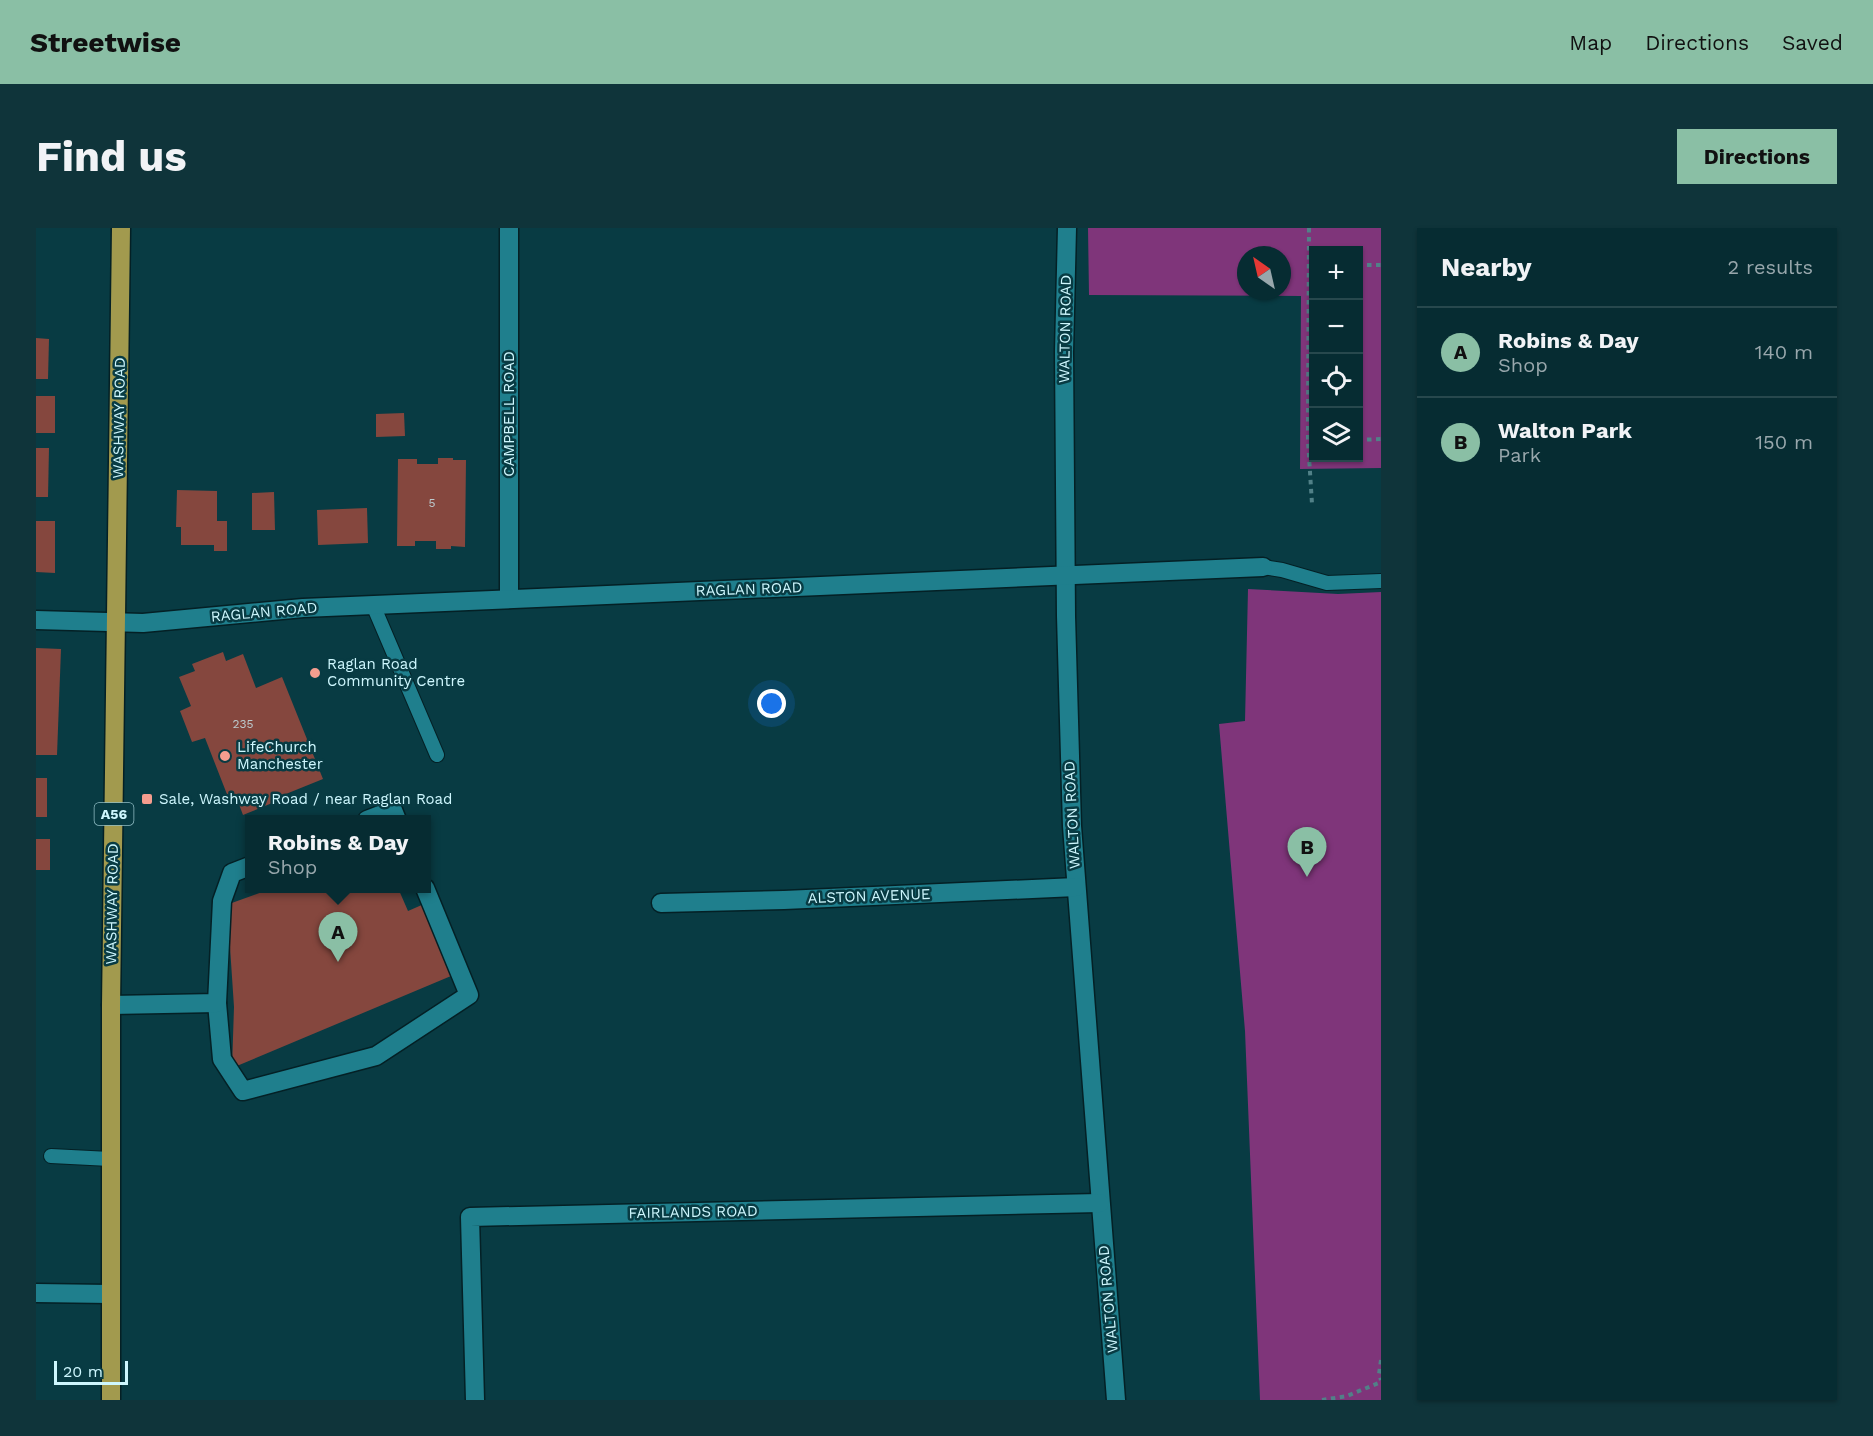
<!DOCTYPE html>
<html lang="en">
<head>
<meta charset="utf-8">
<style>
	:root { --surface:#062c32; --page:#0f343a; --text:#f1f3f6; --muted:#98a7ac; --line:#27484d; --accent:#8abfa5 }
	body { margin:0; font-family:"Work Sans",sans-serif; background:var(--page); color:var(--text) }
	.controls { position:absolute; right:18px; top:18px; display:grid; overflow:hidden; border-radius:0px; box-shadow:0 2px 4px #0004 }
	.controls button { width:54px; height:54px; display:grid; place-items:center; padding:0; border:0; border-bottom:2px solid var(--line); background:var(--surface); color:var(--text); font:30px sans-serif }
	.compass { position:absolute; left:1201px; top:18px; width:54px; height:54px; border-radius:50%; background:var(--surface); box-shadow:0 2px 4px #0004; rotate:326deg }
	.scale { position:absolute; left:18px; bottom:15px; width:74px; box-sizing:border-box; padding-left:6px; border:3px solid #cef7fe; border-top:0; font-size:16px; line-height:21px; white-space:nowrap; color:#cef7fe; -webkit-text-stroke:4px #083b43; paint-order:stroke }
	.you { position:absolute; left:736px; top:476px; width:21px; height:21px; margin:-15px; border:4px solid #fff; border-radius:50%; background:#1a73e8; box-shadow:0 0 0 9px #1a73e833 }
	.badge { display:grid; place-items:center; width:39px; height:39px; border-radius:50%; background:var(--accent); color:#111; font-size:20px; font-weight:700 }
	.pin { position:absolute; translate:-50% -50px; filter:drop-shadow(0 2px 3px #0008) }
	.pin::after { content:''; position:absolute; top:32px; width:21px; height:18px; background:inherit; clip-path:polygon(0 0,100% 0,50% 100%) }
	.popup { position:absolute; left:209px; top:587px; width:186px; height:78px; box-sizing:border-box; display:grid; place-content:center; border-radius:0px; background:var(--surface); filter:drop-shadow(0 2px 4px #0005); font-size:20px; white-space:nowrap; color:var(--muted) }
	.popup b { font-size:22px; color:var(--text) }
	.popup::after { content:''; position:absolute; left:50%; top:100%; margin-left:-12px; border:12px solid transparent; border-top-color:var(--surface) }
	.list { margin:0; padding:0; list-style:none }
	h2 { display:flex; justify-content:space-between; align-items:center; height:78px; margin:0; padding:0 24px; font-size:26px }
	h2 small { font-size:20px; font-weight:400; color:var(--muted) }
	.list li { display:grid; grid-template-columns:39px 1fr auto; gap:18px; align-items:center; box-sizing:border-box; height:90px; padding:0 24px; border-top:2px solid var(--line) }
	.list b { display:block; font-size:22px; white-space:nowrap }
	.list p { margin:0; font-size:20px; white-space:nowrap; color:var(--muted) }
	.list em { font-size:20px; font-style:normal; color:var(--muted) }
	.icon { flex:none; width:33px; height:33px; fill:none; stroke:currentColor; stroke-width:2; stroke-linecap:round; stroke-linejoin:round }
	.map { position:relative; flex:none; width:1345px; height:1172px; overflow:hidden; border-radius:0px }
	header { display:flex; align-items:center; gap:36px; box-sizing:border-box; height:84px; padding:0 30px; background:var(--accent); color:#111 }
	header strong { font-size:28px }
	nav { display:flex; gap:33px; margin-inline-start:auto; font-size:21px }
	.intro { display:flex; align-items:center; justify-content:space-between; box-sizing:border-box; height:144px; padding:0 36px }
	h1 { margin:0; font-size:42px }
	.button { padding:15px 27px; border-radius:0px; background:var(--accent); color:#111; font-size:21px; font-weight:700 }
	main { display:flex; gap:36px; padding:0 36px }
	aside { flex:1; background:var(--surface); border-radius:0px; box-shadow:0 2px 4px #0004 }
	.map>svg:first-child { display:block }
	.green { fill:#7f357a; fill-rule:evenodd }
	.building { fill:#85473e }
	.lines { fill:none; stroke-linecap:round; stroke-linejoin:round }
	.service-casing { stroke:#042025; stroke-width:16 }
	.minor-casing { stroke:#042025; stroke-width:21 }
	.trunk-casing { stroke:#042025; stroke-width:21 }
	.path { stroke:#518188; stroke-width:4; stroke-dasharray:4.5 4.5; stroke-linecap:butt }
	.service { stroke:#1f7f8d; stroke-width:14 }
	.minor { stroke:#1f7f8d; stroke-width:18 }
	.trunk { stroke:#a29a4e; stroke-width:18 }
	.poi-dot { fill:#f59d8e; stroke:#083b43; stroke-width:2 }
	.labels { text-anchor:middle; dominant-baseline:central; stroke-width:5; stroke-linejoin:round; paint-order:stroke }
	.number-label { font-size:12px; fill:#bccbce }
	.shield { fill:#083b43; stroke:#93bfc6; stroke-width:1.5 }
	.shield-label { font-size:14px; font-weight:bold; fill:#cef7fe }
	.street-label { font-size:15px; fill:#cef7fe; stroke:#083b43 }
	.poi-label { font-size:15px; fill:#cef7fe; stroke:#083b43; text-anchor:start }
</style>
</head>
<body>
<header>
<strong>Streetwise</strong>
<nav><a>Map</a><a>Directions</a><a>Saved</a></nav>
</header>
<div class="intro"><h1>Find us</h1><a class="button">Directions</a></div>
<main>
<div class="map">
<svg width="1345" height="1172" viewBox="0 0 1345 1172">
	<rect width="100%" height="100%" fill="#083b43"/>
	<g class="green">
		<path d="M1052 0H1345V240L1264 241 1265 68 1053 67ZM1278 22H1322V230H1278ZM1210 27H1246V63H1210Z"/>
		<path d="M1212 361 1302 366 1345 364V1172H1224L1209 803 1183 496 1209 493Z"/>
	</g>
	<g class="building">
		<path d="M0 110 13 111 12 151H0Z"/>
		<rect x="0" y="168" width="19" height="37"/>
		<path d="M368 185 369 208 340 209V186Z"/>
		<path d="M0 220H13L12 269H0Z"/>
		<path d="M402 230H417V232H430L429 319 415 318V321H400V313H379V318H361L362 231H381V236H402Z"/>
		<path d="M141 262 181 263V293H191V323H178V317H145V299H140Z"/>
		<path d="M238 264 239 302H216V265Z"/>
		<path d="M331 280 332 315 282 317 281 282Z"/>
		<path d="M0 293H19V345L0 344Z"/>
		<path d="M0 420 25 421 21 527H0Z"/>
		<path d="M187 424 190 433 207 426 220 460 246 449 287 551 240 570 241 573 207 587 201 571 194 574 169 510 156 514 144 483 155 478 143 449 159 443 156 436Z"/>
		<rect x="0" y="550" width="11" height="39"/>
		<rect x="0" y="611" width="14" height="31"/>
		<path d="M237 660H362L372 683 388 676 415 748 196 840 198 779 194 719 193 676Z"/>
	</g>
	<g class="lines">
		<g class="service-casing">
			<g id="service">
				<path d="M1227 339 1246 342 1291 355 1345 353"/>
				<path d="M337 377 401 527"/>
				<path d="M15 928 74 931"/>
			</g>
		</g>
		<g class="minor-casing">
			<g id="minor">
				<path d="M1031 0 1028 124 1030 388 1036 598 1080 1172"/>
				<path d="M473 371V0"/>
				<path d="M0 392 107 395 267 380 1227 339"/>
				<path d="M331 592 357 582 361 592"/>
				<path d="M625 675 748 672 1040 659"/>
				<path d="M181 775 186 831 207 863 340 828 433 767 389 660"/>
				<path d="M75 777 181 775 186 673 196 645 214 638"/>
				<path d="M0 1065 74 1066"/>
				<path d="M439 1172 434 989 1064 975"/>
			</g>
		</g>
		<g class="trunk-casing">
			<path id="trunk" d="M75 1172V777L85 0"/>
		</g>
		<g class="path">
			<path d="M1273 0 1272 212 1276 276"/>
			<path d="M1322 37H1345"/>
			<path d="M1322 212 1345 211"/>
			<path d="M1345 1132 1343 1146 1345 1152"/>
			<path d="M1286 1172 1311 1168 1345 1154"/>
		</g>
		<use href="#service" class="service"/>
		<use href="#minor" class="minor"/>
		<use href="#trunk" class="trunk"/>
	</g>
	<g class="poi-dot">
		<circle cx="279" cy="445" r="6"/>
		<circle cx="189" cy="528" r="6"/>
		<rect x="105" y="565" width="12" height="12" rx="3"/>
	</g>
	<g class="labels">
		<g class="number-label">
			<text x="396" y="275">5</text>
			<text x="207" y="496">235</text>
		</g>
		<rect class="shield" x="58.5" y="575" width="39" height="22" rx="4.5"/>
		<g class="shield-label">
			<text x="78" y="586">A56</text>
		</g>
		<g class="street-label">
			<text transform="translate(1029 101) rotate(-89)">WALTON ROAD</text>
			<text transform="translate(473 186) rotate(-90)">CAMPBELL ROAD</text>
			<text transform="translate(83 190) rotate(-89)">WASHWAY ROAD</text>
			<text transform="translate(713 361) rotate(-2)">RAGLAN ROAD</text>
			<text transform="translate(228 384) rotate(-5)">RAGLAN ROAD</text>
			<text transform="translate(1036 587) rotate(-93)">WALTON ROAD</text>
			<text transform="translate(833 668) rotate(-2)">ALSTON AVENUE</text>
			<text transform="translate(76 676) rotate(-89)">WASHWAY ROAD</text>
			<text transform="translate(657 984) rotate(-1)">FAIRLANDS ROAD</text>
			<text transform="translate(1072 1071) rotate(-95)">WALTON ROAD</text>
		</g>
		<g class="poi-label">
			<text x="291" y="436">Raglan Road<tspan x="291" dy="17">Community Centre</tspan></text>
			<text x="201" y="519">LifeChurch<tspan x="201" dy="17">Manchester</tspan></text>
			<text x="123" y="571">Sale, Washway Road / near Raglan Road</text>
		</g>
	</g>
</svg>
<div class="controls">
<button>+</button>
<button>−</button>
<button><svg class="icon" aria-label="locate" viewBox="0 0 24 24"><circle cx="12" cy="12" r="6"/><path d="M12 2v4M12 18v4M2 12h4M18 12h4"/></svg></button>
<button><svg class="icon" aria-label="layers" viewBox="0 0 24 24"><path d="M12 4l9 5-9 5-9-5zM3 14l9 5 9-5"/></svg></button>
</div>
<svg class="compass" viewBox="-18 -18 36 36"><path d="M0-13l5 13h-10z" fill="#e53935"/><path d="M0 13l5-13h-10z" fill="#98a7ac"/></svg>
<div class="scale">20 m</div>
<div class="you"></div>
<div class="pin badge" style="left:302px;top:734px">A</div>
<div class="popup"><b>Robins &amp; Day</b>Shop</div>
<div class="pin badge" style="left:1271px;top:649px">B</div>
</div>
<aside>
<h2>Nearby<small>2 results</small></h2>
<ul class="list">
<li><span class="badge">A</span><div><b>Robins &amp; Day</b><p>Shop</p></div><em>140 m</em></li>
<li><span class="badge">B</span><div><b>Walton Park</b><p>Park</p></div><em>150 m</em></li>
</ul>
</aside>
</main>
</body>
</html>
